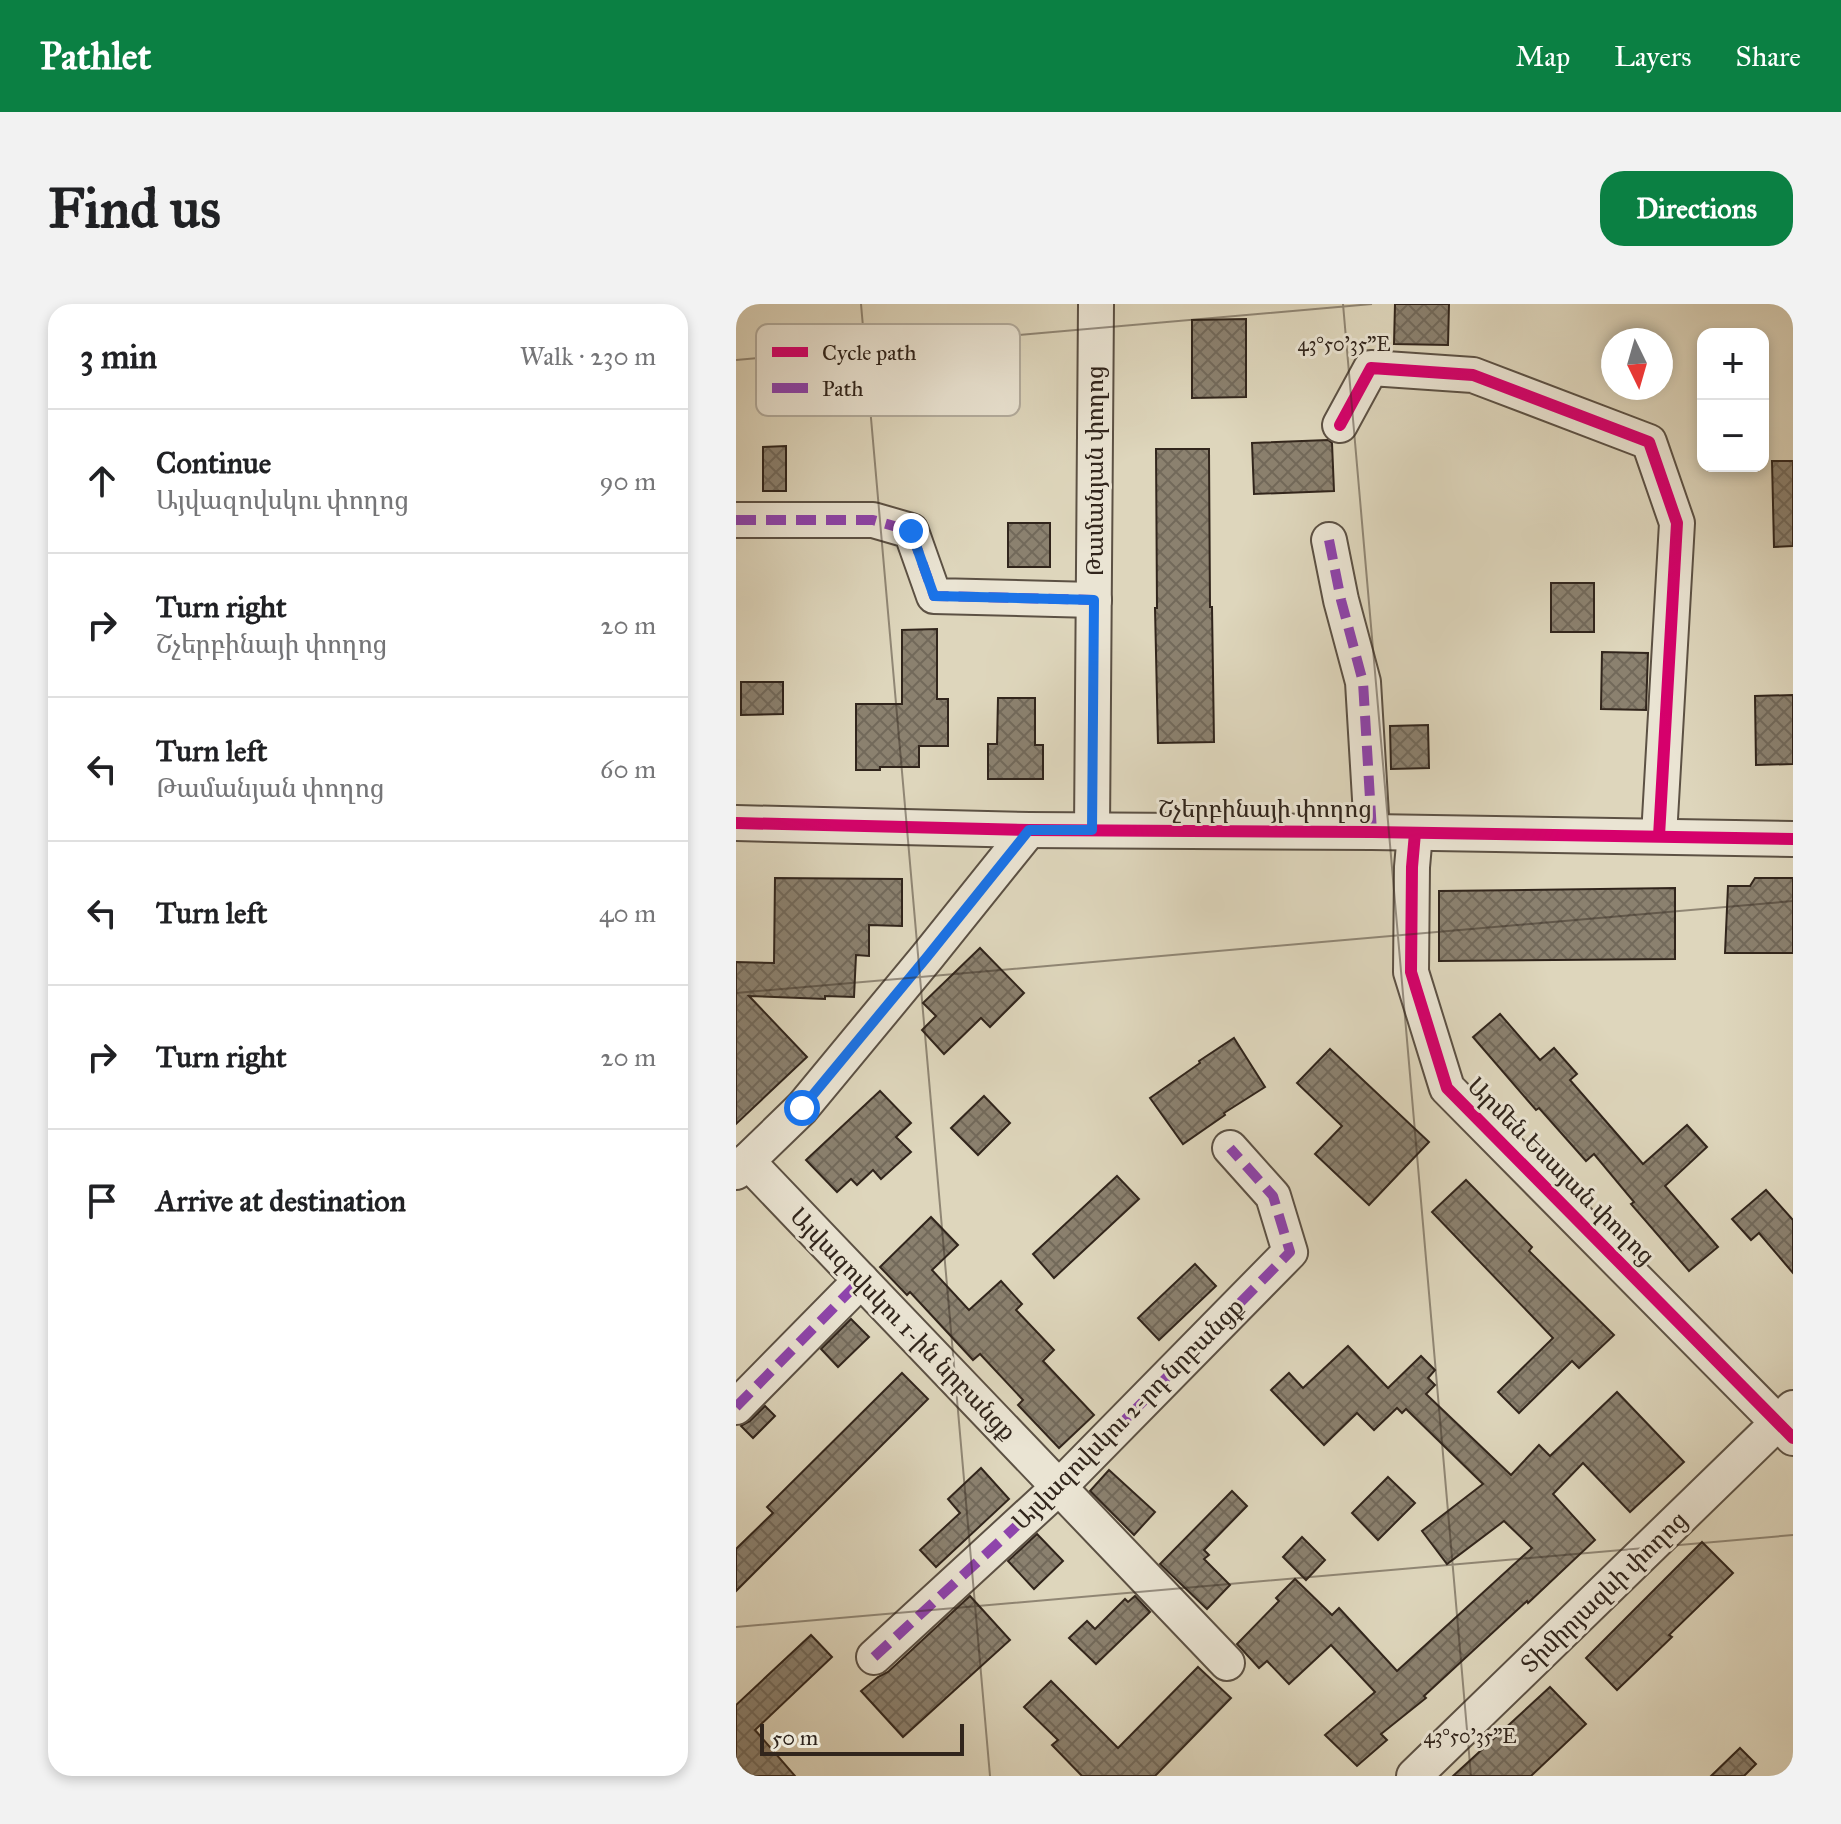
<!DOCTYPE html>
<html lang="en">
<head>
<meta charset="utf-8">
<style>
	:root { --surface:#fff; --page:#f2f2f2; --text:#202124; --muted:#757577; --line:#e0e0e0; --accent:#0b8043 }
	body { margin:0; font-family:"IM FELL Great Primer","Noto Serif Armenian",serif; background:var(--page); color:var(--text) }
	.controls { position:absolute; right:24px; top:24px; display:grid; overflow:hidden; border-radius:16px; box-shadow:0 4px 12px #0003 }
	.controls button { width:72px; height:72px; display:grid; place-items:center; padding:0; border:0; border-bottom:2px solid var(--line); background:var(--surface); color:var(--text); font:40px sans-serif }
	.compass { position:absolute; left:865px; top:24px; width:72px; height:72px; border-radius:50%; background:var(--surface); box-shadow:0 4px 12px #0003; rotate:175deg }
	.scale { position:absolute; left:24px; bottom:20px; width:204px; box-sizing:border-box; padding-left:8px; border:4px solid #31251c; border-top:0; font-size:22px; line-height:28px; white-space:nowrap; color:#31251c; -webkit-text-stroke:6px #eae4d3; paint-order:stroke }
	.stop { position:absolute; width:24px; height:24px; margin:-18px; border:6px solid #1a73e8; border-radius:50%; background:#fff }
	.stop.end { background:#1a73e8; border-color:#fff; box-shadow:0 2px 8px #0008 }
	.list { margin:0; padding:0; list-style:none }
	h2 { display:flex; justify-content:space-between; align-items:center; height:104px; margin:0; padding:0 32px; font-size:34px }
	h2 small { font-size:26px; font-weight:400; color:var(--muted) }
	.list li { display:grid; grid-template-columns:52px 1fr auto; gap:24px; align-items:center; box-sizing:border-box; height:144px; padding:0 32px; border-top:2px solid var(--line) }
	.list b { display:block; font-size:30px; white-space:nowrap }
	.list p { margin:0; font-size:26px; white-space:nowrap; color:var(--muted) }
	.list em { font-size:26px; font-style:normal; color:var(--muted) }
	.icon { flex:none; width:44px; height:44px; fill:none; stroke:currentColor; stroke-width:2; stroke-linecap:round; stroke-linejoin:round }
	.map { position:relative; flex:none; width:1057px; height:1472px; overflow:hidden; border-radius:24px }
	header { display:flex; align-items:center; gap:48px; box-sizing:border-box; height:112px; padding:0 40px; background:var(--accent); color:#fff }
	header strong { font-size:38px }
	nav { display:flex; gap:44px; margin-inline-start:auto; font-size:28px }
	.intro { display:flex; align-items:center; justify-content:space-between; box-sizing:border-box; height:192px; padding:0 48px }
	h1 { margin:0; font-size:56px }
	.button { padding:20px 36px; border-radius:24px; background:var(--accent); color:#fff; font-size:28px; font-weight:700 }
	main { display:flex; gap:48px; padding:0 48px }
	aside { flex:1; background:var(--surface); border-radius:24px; box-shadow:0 4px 12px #0003 }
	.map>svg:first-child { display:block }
	.building { fill:url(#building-cross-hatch); stroke:#31251c; stroke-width:2 }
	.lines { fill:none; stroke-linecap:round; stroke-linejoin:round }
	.minor-casing { stroke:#5c5144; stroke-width:38 }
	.minor { stroke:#eae4d3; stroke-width:34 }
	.quiet { stroke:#8e44ad; stroke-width:10; stroke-dasharray:20 10; stroke-linecap:butt }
	.cycleway-casing { stroke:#eae4d3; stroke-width:17 }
	.cycleway { stroke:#d6006c; stroke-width:12 }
	.route { stroke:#1a73e8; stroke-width:10 }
	.ticks { fill:none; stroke:#31251c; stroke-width:2; stroke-opacity:0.45 }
	.labels { text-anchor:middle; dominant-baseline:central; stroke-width:6; stroke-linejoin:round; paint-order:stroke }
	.street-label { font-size:24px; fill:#31251c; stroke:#eae4d3 }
	.key { fill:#eae4d3; stroke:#b2ab9c; stroke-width:2 }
	.key-label { font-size:22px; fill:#31251c }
	.ticks-label { font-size:20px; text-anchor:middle; fill:#31251c; stroke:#eae4d3; stroke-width:6; stroke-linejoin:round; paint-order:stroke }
</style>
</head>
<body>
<header>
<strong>Pathlet</strong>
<nav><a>Map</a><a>Layers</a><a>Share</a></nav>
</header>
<div class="intro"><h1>Find us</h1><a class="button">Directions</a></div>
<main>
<aside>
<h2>3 min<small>Walk · 230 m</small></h2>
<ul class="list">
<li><svg class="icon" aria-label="ahead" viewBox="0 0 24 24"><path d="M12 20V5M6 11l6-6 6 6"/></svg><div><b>Continue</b><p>Այվազովսկու փողոց</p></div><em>90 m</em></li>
<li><svg class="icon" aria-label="right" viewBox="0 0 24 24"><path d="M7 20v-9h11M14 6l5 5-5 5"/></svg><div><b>Turn right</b><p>Շչերբինայի փողոց</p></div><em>20 m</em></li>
<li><svg class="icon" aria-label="left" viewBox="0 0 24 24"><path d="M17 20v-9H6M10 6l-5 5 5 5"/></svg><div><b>Turn left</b><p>Թամանյան փողոց</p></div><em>60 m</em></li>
<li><svg class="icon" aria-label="left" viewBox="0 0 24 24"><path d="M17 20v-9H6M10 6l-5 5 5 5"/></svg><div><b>Turn left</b></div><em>40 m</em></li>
<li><svg class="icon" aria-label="right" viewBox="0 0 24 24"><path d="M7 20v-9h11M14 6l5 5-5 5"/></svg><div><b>Turn right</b></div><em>20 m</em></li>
<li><svg class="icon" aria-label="arrive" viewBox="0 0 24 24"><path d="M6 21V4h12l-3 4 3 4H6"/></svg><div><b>Arrive at destination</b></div></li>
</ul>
</aside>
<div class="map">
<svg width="1057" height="1472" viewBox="0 0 1057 1472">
	<defs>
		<pattern id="building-cross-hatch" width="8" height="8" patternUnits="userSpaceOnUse" patternTransform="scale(2)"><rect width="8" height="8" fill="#8b816f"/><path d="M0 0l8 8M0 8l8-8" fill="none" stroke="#72695a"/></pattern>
	</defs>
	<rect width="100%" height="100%" fill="#ded6bc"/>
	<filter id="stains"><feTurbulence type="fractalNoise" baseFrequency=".0025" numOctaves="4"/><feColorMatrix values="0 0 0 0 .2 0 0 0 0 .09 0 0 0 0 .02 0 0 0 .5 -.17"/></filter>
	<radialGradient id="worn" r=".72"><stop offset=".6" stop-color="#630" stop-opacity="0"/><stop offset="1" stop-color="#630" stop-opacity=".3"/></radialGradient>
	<g class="building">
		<path d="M659 0H713L712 41 658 40Z"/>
		<path d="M510 15V93L456 94V16Z"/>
		<path d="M592 136 596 139 598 187 518 190 516 139Z"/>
		<path d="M50 142V187H27V143Z"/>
		<path d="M420 145H473L474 303H476L478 438 422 439 419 304H421Z"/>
		<path d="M1036 157H1057V242L1038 243Z"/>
		<rect x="272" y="219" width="42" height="44"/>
		<rect x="815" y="279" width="43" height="49"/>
		<path d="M201 325V395H212V442H183V463H144V466H120V400H166V326Z"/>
		<path d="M866 348 912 349 910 406 865 405Z"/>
		<path d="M5 378H47V410L5 411Z"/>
		<path d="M1057 391V460L1020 461 1019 392Z"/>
		<path d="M262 394H299V441H307V475H252V440H261Z"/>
		<path d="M692 421 693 464 655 465 654 422Z"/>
		<path d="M39 574 166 575V622L133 621V652L120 651 118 693 89 692V695L13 692 71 753 0 820V658L38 659Z"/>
		<path d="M1019 574H1057V649H989L992 582H1014Z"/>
		<path d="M939 584V655L703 657V587Z"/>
		<path d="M244 644 288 689 254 723 245 714 208 750 186 726 200 712 187 699Z"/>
		<path d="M764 710 804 756 818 744 841 770 834 776 907 860 951 821 971 843 929 882 982 943 953 967 895 900 898 898 858 850 850 857 803 804 800 806 737 733Z"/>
		<path d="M498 734 529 783 488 809 489 811 447 840 414 794 464 759 463 757Z"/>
		<path d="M594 745 693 838 633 901 579 850 606 822 561 779Z"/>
		<path d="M144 787 175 819 160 833 175 848 145 875 137 866 121 881 115 875 101 888 70 856Z"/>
		<path d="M248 792 274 819 242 851 215 824Z"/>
		<path d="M381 872 403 895 318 974 297 950Z"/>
		<path d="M730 876 796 943 793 947 878 1031 843 1064 836 1057 783 1109 762 1088 817 1034 696 908Z"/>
		<path d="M1030 886 1057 916V969L1023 929 1015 936 996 915Z"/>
		<path d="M195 913 222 941 196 966 233 1006 265 977 286 1000 280 1006 318 1046 307 1057 358 1111 323 1144 282 1101 287 1096 244 1050 237 1056 174 988 171 991 144 963Z"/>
		<path d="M459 960 480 982 423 1036 402 1014Z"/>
		<path d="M115 1015 133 1033 102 1063 85 1045Z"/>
		<path d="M612 1042 652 1084 685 1052 699 1066 692 1074 699 1081 690 1090 775 1171 803 1141 814 1152 881 1088 948 1158 894 1208 847 1159 817 1190 859 1236 792 1299 791 1297 688 1392 690 1394 645 1430 651 1436 621 1462 589 1431 639 1388 595 1341 553 1380 531 1357 523 1364 501 1340 543 1297 540 1294 559 1275 596 1311 603 1304 661 1367 796 1244 768 1217 711 1260 686 1227 747 1180 670 1105 666 1109 661 1104 638 1126 621 1109 588 1141 535 1086 553 1069 567 1084Z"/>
		<path d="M166 1069 192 1095 0 1287V1245L37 1209 31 1203Z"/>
		<path d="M29 1102 39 1112 17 1134 5 1122 14 1117Z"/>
		<path d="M245 1164 273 1195 200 1263 184 1246 224 1209 212 1195Z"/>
		<path d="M373 1166 419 1208 398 1231 354 1187Z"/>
		<path d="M652 1173 679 1199 642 1236 616 1209Z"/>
		<path d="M496 1187 511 1202 468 1246 473 1251 468 1255 494 1281 471 1305 424 1260Z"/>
		<path d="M301 1230 327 1257 298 1285 272 1257Z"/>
		<path d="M566 1233 589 1256 570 1276 547 1253Z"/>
		<path d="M966 1238 997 1269 933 1331 936 1333 881 1386 850 1354Z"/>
		<path d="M234 1292 274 1336 167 1433 125 1387 142 1373 152 1368Z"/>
		<path d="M399 1292 414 1308 360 1360 333 1334 351 1317 359 1325 389 1295 392 1298Z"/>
		<path d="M75 1331 96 1353 19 1426 59 1472H0V1401Z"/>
		<path d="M462 1363 495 1394 419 1472H346L316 1441 322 1436 288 1403 315 1377 382 1444Z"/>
		<path d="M814 1383 850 1420 795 1472H717Z"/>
		<path d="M1004 1444 1020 1460 1008 1472H975Z"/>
	</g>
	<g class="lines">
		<g class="minor-casing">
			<g id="minor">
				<path d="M604 121 635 64 737 71 913 138 941 219 923 532"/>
				<path d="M0 216H137L175 227 198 292 358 296"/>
				<path d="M593 236 605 296 627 378 636 528"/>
				<path d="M0 519 293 526 636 528 1057 535"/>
				<path d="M356 526 360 0"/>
				<path d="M679 529 676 563 675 668 711 784 1057 1134"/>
				<path d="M11 857 491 1359"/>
				<path d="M0 868 66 804 191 653 293 526"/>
				<path d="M0 1103 125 976"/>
				<path d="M138 1353 323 1183 554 948 537 892 494 844"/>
				<path d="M678 1472 1057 1104"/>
			</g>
		</g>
		<use href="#minor" class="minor"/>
		<g class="quiet">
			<path d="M0 216H137L175 227 198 292 358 296"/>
			<path d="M593 236 605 296 627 378 636 528"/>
			<path d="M0 1103 125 976"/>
			<path d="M138 1353 323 1183 554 948 537 892 494 844"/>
		</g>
		<g class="cycleway-casing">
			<g id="cycleway">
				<path d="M604 121 635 64 737 71 913 138 941 219 923 532"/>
				<path d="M0 519 293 526 636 528 1057 535"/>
				<path d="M679 529 676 563 675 668 711 784 1057 1134"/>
			</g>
		</g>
		<use href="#cycleway" class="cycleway"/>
	</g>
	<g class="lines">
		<path class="route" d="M66 804 191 653 293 526H356L358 296 198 292 175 227"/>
	</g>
	<path class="ticks" d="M125 0 254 1472M607 0 735 1472M0 56 636 0M0 689 1057 597M0 1323 1057 1231"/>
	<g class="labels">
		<g class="street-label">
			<text transform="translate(359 167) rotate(-90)">Թամանյան փողոց</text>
			<text x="529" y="505">Շչերբինայի փողոց</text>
			<text transform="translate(825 867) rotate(45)">Արմեն Եսայան փողոց</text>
			<text transform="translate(167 1020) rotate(46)">Այվազովսկու 1-ին նրբանցք</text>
			<text transform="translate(392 1110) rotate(-45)">Այվազովսկու 2-րդ նրբանցք</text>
			<text transform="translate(868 1288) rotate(-44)">Տիմիրյազևի փողոց</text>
		</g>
	</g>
	<rect x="20" y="20" width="264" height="92" rx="12" class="key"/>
	<rect x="36" y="43" width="36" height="10" fill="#d6006c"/>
	<rect x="36" y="79" width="36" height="10" fill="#8e44ad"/>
	<g class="key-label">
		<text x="86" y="56">Cycle path</text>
		<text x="86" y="92">Path</text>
	</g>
	<g class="ticks-label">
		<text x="608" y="47">43°50'35"E</text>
		<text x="734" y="1439">43°50'35"E</text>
	</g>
	<rect width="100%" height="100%" filter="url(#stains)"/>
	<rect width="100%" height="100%" fill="url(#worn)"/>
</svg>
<div class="controls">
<button>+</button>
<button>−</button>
</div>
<svg class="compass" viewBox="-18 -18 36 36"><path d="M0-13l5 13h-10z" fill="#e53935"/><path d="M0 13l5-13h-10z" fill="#757577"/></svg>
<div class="scale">50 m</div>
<div class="stop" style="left:66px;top:804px"></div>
<div class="stop end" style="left:175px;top:227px"></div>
</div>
</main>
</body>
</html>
